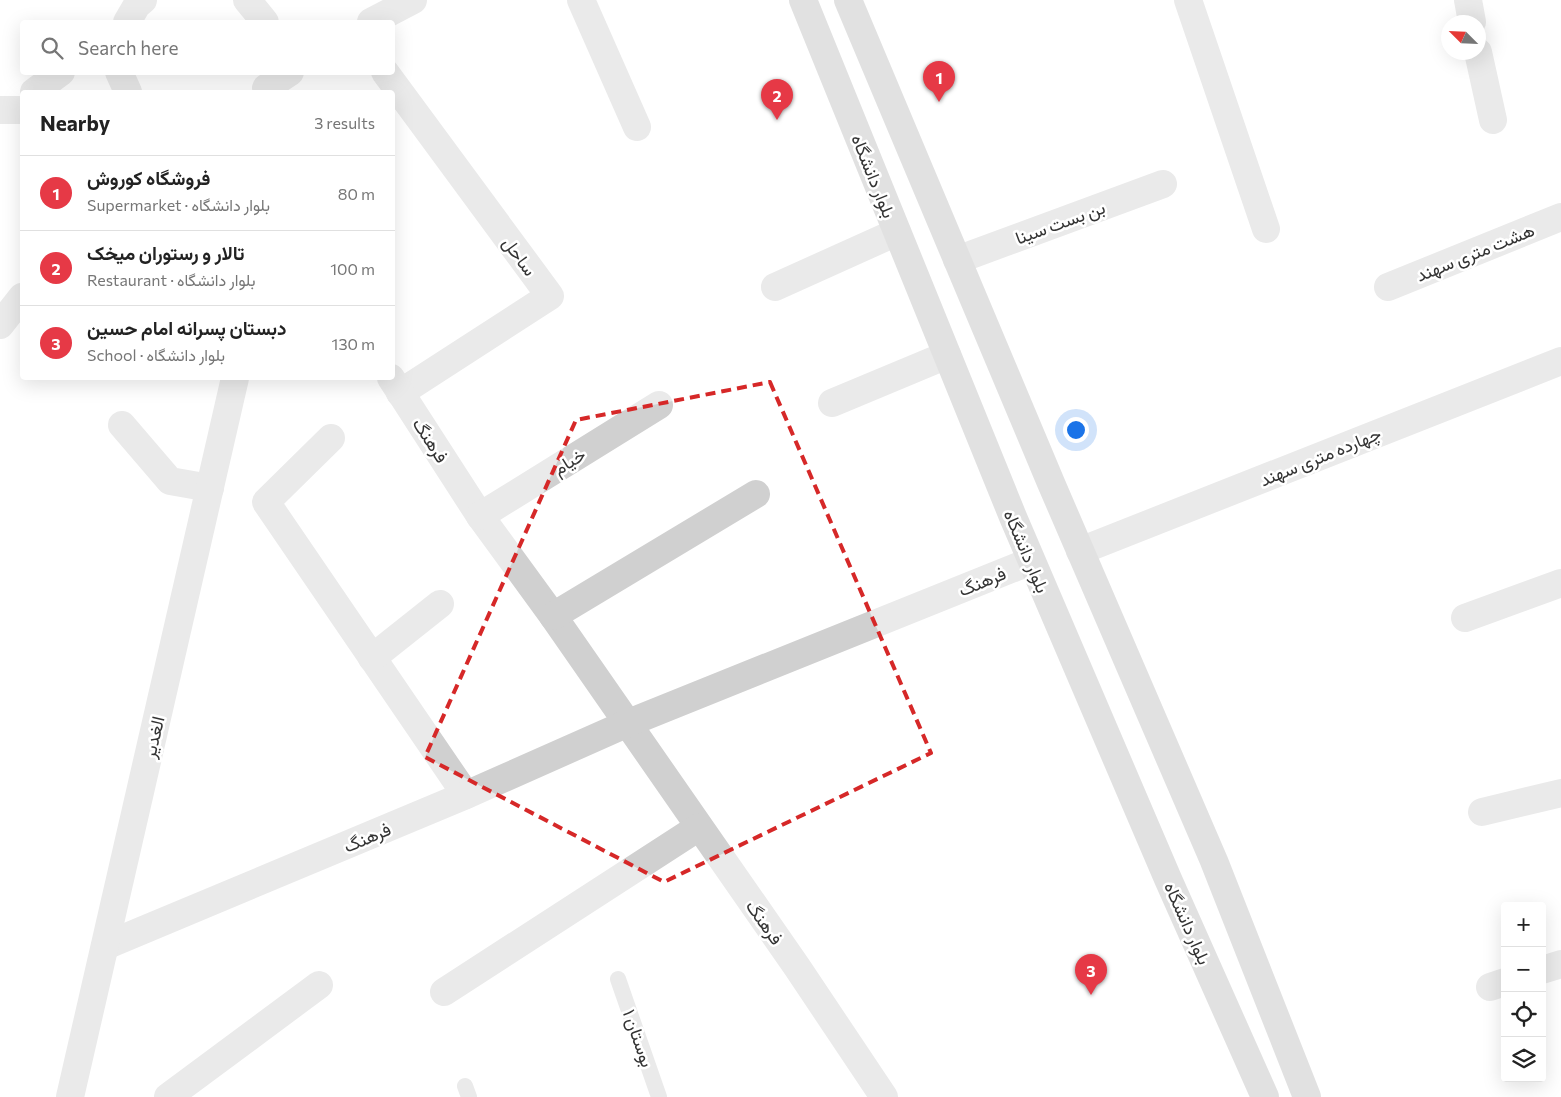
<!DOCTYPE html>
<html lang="en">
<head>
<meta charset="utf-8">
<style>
	:root { --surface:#fff; --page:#f6f6f6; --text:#222; --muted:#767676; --line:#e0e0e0; --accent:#e63946 }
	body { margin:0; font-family:Commissioner,Vazirmatn,sans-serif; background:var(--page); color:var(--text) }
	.controls { position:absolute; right:15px; bottom:15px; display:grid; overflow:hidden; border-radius:5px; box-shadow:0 5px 20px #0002 }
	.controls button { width:45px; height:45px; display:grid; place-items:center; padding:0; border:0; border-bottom:1px solid var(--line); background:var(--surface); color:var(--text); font:25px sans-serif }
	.compass { position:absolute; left:1441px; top:15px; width:45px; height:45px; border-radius:50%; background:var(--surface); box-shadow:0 5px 20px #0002; rotate:294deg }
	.you { position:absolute; left:1075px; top:429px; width:18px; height:18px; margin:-12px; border:4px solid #fff; border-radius:50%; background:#1a73e8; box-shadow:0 0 0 8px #1a73e833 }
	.badge { display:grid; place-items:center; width:32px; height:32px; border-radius:50%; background:var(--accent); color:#fff; font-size:16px; font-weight:700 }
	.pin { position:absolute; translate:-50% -41px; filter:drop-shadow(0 1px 2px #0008) }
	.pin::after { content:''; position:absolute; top:26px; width:18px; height:15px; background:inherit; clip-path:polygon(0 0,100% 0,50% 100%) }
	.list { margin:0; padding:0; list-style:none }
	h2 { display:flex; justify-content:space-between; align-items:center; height:65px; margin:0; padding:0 20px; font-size:21px }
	h2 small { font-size:16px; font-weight:400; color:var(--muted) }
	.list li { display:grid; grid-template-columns:32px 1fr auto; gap:15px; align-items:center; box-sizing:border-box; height:75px; padding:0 20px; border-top:1px solid var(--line) }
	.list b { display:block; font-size:19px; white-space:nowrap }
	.list p { margin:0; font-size:16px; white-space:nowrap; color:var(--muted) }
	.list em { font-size:16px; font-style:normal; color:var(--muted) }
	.icon { flex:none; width:28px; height:28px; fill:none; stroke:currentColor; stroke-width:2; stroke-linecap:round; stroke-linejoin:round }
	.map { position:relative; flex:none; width:1561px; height:1097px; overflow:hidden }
	.search { position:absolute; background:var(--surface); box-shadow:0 5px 20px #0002; left:20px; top:20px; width:375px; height:55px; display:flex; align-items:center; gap:12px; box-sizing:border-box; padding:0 18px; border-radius:5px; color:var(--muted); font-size:19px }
	.panel { position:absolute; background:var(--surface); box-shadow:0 5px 20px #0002; left:20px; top:90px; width:375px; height:290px; border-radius:5px }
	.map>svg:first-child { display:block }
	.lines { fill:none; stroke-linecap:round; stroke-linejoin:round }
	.lane { stroke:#d0d0d0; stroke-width:16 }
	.street { stroke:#d0d0d0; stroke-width:28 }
	.secondary { stroke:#bdbdbd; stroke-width:28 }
	.marked { fill:none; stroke:#d62828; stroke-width:4; stroke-dasharray:10 6; stroke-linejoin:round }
	.labels { text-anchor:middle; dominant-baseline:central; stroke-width:5; stroke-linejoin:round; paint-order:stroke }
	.street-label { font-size:18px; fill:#333; stroke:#fff }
</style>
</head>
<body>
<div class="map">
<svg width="1561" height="1097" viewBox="0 0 1561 1097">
	<rect width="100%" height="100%" fill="#fff"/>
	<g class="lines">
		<g class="lane">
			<path d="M618 979 659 1097"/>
			<path d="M465 1086 469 1097"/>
		</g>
		<g class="street">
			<path d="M247 0 265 22"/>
			<path d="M581 0 637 127"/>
			<path d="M1188 0 1266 229"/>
			<path d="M1468 0 1472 22"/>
			<path d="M127 22 137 5 143 0"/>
			<path d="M371 22 413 0"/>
			<path d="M1478 52 1493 120"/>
			<path d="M119 72 128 92"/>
			<path d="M385 72 550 296 400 393"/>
			<path d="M266 88 290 72"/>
			<path d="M34 92 61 72"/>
			<path d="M0 110H22"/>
			<path d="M957 260 1163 184"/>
			<path d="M775 287 897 232"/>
			<path d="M1388 287 1561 217"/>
			<path d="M0 325 22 297"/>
			<path d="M391 378 480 516 553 616 797 967 884 1097"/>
			<path d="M832 403 947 355"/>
			<path d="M122 425 170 481 210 488"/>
			<path d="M331 438 266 502 466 795"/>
			<path d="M480 516 659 405"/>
			<path d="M1080 551 1561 361"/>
			<path d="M553 616 756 494"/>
			<path d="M1465 618 1561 583"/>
			<path d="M372 658 440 604"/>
			<path d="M1482 812 1561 793"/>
			<path d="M105 946 466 795 626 724 1031 561"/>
			<path d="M1542 970 1561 964"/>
			<path d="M1490 987 1505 982"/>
			<path d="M444 992 699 827"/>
			<path d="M70 1097 235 378"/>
			<path d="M168 1097 319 985"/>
		</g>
		<g class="secondary">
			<path d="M803 0 1013 517 1168 879 1265 1097"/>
			<path d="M848 0 1051 483 1214 861 1307 1097"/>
		</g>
	</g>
	<path d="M0 0H1561V1097H0ZM770 382 931 753 664 882 425 757 576 420Z" fill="#fff" fill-opacity=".55" fill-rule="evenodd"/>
	<path class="marked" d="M770 382 931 753 664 882 425 757 576 420Z"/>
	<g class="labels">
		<g class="street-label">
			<text transform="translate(874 176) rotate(68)">بلوار دانشگاه</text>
			<text transform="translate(1060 222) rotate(-20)">بن بست سینا</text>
			<text transform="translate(1475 252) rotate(-22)">هشت متری سهند</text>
			<text transform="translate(520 256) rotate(54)">ساحل</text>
			<text transform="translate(431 440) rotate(57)">فرهنگ</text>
			<text transform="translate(1320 456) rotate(-22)">چهارده متری سهند</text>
			<text transform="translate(569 461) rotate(-32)">خیام</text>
			<text transform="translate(1027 551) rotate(67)">بلوار دانشگاه</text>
			<text transform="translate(982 581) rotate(-22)">فرهنگ</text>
			<text transform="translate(153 737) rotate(-77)">الغدیر</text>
			<text transform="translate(367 837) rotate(-23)">فرهنگ</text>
			<text transform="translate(765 922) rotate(55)">فرهنگ</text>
			<text transform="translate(1188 923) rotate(66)">بلوار دانشگاه</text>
			<text transform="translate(639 1038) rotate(71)">بوستان ۱</text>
		</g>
	</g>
</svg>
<div class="controls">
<button>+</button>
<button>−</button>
<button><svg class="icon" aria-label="locate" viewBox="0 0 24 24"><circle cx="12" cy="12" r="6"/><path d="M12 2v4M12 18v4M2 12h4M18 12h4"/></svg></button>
<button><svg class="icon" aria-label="layers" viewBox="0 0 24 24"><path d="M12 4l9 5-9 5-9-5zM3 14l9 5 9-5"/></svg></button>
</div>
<svg class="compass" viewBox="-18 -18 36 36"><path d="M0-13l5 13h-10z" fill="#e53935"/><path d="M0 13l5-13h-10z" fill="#767676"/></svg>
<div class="you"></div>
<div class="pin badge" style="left:939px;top:102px">1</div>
<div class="pin badge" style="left:777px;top:120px">2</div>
<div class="pin badge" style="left:1091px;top:995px">3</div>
<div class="search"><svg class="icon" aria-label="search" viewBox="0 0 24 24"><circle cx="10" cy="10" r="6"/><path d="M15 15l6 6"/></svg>Search here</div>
<section class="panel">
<h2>Nearby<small>3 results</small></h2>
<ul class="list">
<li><span class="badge">1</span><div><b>فروشگاه کوروش</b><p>Supermarket · بلوار دانشگاه</p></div><em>80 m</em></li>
<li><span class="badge">2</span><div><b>تالار و رستوران میخک</b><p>Restaurant · بلوار دانشگاه</p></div><em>100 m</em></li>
<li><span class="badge">3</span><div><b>دبستان پسرانه امام حسین</b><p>School · بلوار دانشگاه</p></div><em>130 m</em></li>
</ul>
</section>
</div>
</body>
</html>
